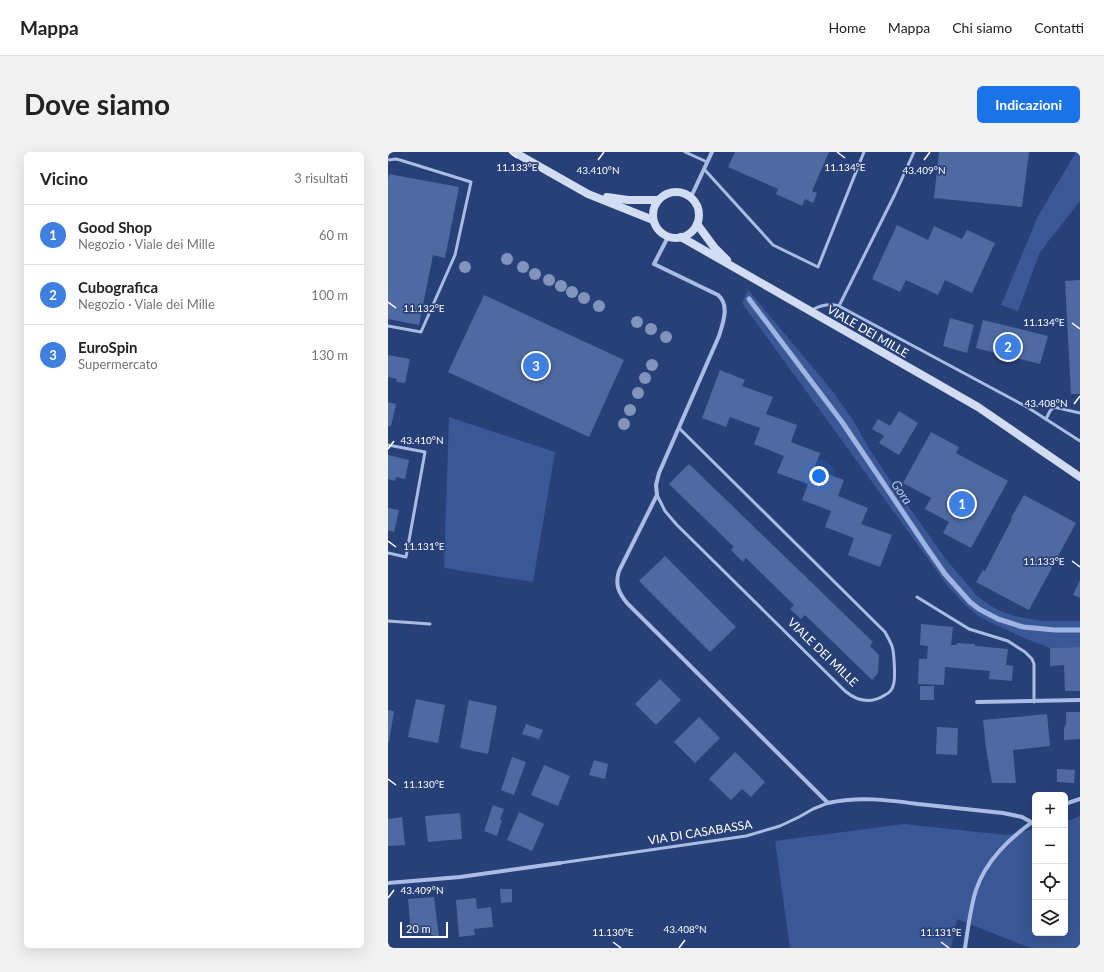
<!DOCTYPE html>
<html lang="it">
<head>
<meta charset="utf-8">
<style>
	:root { --surface:#fff; --page:#f2f2f2; --text:#222; --muted:#767676; --line:#e0e0e0; --accent:#1a73e8 }
	body { margin:0; font-family:Lato,sans-serif; background:var(--page); color:var(--text) }
	.controls { position:absolute; right:12px; bottom:12px; display:grid; overflow:hidden; border-radius:6px; box-shadow:0 4px 16px #0002 }
	.controls button { width:36px; height:36px; display:grid; place-items:center; padding:0; border:0; border-bottom:1px solid var(--line); background:var(--surface); color:var(--text); font:20px sans-serif }
	.scale { position:absolute; left:12px; bottom:10px; width:48px; box-sizing:border-box; padding-left:4px; border:2px solid #fff; border-top:0; font-size:11px; line-height:14px; white-space:nowrap; color:#fff; -webkit-text-stroke:3px #274078; paint-order:stroke }
	.you { position:absolute; left:431px; top:324px; width:14px; height:14px; margin:-10px; border:3px solid #fff; border-radius:50%; background:#1a73e8; box-shadow:0 0 0 6px #1a73e833 }
	.badge { display:grid; place-items:center; width:26px; height:26px; border-radius:50%; background:var(--accent); color:#fff; font-size:13px; font-weight:700 }
	.pin { position:absolute; translate:-50% -50%; border:2px solid #fff; box-shadow:0 1px 4px #0006 }
	.list { margin:0; padding:0; list-style:none }
	h2 { display:flex; justify-content:space-between; align-items:center; height:52px; margin:0; padding:0 16px; font-size:17px }
	h2 small { font-size:13px; font-weight:400; color:var(--muted) }
	.list li { display:grid; grid-template-columns:26px 1fr auto; gap:12px; align-items:center; box-sizing:border-box; height:60px; padding:0 16px; border-top:1px solid var(--line) }
	.list b { display:block; font-size:15px; white-space:nowrap }
	.list p { margin:0; font-size:13px; white-space:nowrap; color:var(--muted) }
	.list em { font-size:13px; font-style:normal; color:var(--muted) }
	.icon { flex:none; width:22px; height:22px; fill:none; stroke:currentColor; stroke-width:2; stroke-linecap:round; stroke-linejoin:round }
	.map { position:relative; flex:none; width:692px; height:796px; overflow:hidden; border-radius:6px }
	header { display:flex; align-items:center; gap:24px; box-sizing:border-box; height:56px; padding:0 20px; background:var(--surface); border-bottom:1px solid var(--line) }
	header strong { font-size:19px }
	nav { display:flex; gap:22px; margin-inline-start:auto; font-size:14px }
	.intro { display:flex; align-items:center; justify-content:space-between; box-sizing:border-box; height:96px; padding:0 24px }
	h1 { margin:0; font-size:28px }
	.button { padding:10px 18px; border-radius:6px; background:var(--accent); color:#fff; font-size:14px; font-weight:700 }
	main { display:flex; gap:24px; padding:0 24px }
	aside { flex:1; background:var(--surface); border-radius:6px; box-shadow:0 4px 16px #0002 }
	.map>svg:first-child { display:block }
	.green { fill:#3a5896 }
	.lines { fill:none; stroke-linecap:round; stroke-linejoin:round }
	.stream { stroke:#9eb5e3; stroke-width:5 }
	.building { fill:#4f69a2 }
	.service { stroke:#a9bce3; stroke-width:3 }
	.minor { stroke:#a9bce3; stroke-width:4 }
	.secondary { stroke:#d2dcf3; stroke-width:8 }
	.tree { fill:#8194bc }
	.ticks { fill:none; stroke:#fff; stroke-width:1.5 }
	.labels { text-anchor:middle; dominant-baseline:central; stroke-width:3.5; stroke-linejoin:round; paint-order:stroke }
	.street-label { font-size:12px; fill:#fff; stroke:#274078 }
	.water-label { font-size:13px; font-style:italic; fill:#b4c6eb; stroke:#274078 }
	.ticks-label { font-size:10px; text-anchor:middle; fill:#fff; stroke:#274078; stroke-width:3.5; stroke-linejoin:round; paint-order:stroke }
</style>
</head>
<body>
<header>
<strong>Mappa</strong>
<nav><a>Home</a><a>Mappa</a><a>Chi siamo</a><a>Contatti</a></nav>
</header>
<div class="intro"><h1>Dove siamo</h1><a class="button">Indicazioni</a></div>
<main>
<aside>
<h2>Vicino<small>3 risultati</small></h2>
<ul class="list">
<li><span class="badge" style="background:#3f7fe0">1</span><div><b>Good Shop</b><p>Negozio · Viale dei Mille</p></div><em>60 m</em></li>
<li><span class="badge" style="background:#3f7fe0">2</span><div><b>Cubografica</b><p>Negozio · Viale dei Mille</p></div><em>100 m</em></li>
<li><span class="badge" style="background:#3f7fe0">3</span><div><b>EuroSpin</b><p>Supermercato</p></div><em>130 m</em></li>
</ul>
</aside>
<div class="map">
<svg width="692" height="796" viewBox="0 0 692 796">
	<rect width="100%" height="100%" fill="#274078"/>
	<g class="green">
		<path d="M688 0H692V49L652 100 630 159 613 153 650 64Z"/>
		<path d="M360 138 442 236 465 268 482 298 504 331 557 406 588 443 600 452 612 459 626 464 654 469H692V495L662 496 636 486 602 470 589 463 577 453 559 433 354 151Z"/>
		<path d="M61 265 167 300 145 430 56 416Z"/>
		<path d="M692 664V796H642L569 767 563 796H402L387 689 516 672 618 683 647 677V781H677V670Z"/>
	</g>
	<g class="lines">
		<path class="stream" d="M361 147 454 270 541 399 557 422 582 450 591 457 610 467 635 475 667 478H692"/>
	</g>
	<g class="building">
		<path d="M347 0H441L424 39 429 41 425 51 417 47 414 54 388 42 390 37 340 15Z"/>
		<path d="M551 0H641L634 55 546 46Z"/>
		<path d="M1 22 71 35 57 106 45 103 31 173 0 167V27Z"/>
		<path d="M509 73 540 88 546 74 574 87 579 78 607 91 584 141 557 128 550 143 518 128 512 140 484 127Z"/>
		<path d="M692 128V242H683L677 129Z"/>
		<path d="M96 143 236 208 201 285 60 220Z"/>
		<path d="M562 166 586 173 579 201 555 194Z"/>
		<path d="M595 168 660 184 652 212 588 196Z"/>
		<path d="M0 203 22 207 17 231 8 230 9 227 0 225Z"/>
		<path d="M332 218 357 228 354 234 385 245 378 262 409 273 403 290 432 301 426 317 456 328 450 344 480 356 473 372 504 383 492 415 460 403 466 386 437 375 443 359 414 348 420 332 389 321 396 304 366 292 372 276 342 265 338 275 314 266Z"/>
		<path d="M0 250 8 252 3 274H0Z"/>
		<path d="M511 259 530 271 511 303 491 291 496 284 484 277 490 267 502 274Z"/>
		<path d="M543 280 571 295 568 301 620 329 583 396 555 381 561 370 537 357 543 346 515 331Z"/>
		<path d="M0 303 21 308 17 327 8 325 7 329 0 327Z"/>
		<path d="M301 312 485 490 482 494 491 503 490 521 484 528 417 463 413 467 402 457 406 453 358 406 355 410 343 398 346 395 281 332Z"/>
		<path d="M636 343 688 371 641 458 588 430 595 418 597 419 624 367 623 366Z"/>
		<path d="M0 356 11 358 6 380 0 378Z"/>
		<path d="M277 404 348 475 322 500 251 429Z"/>
		<path d="M692 428V446L685 443Z"/>
		<path d="M533 472 565 475 563 493H569V491L587 492V494L620 497 618 513 625 514 624 529 601 527 602 519 557 515 556 533 530 532 531 507H539L540 494 532 493Z"/>
		<path d="M692 495V539H677L676 513 662 514V496Z"/>
		<path d="M272 527 293 548 268 573 247 552Z"/>
		<rect x="532" y="534" width="14" height="14"/>
		<path d="M28 547 57 553 50 591 20 585Z"/>
		<path d="M81 548 109 554 100 602 72 596Z"/>
		<path d="M0 558 6 559 1 590H0Z"/>
		<path d="M678 560H692V587L676 588V576L678 572Z"/>
		<path d="M659 562 662 594 625 598 628 631H604L598 596 595 568Z"/>
		<path d="M311 565 332 586 307 611 286 590Z"/>
		<path d="M138 572 155 578 151 587 134 582Z"/>
		<path d="M549 575 570 576 569 603 548 602Z"/>
		<path d="M347 600 377 630 363 645 354 637 343 648 321 627Z"/>
		<path d="M124 605 138 610 126 643 113 638Z"/>
		<path d="M206 608 220 612 217 627 201 623Z"/>
		<path d="M156 613 182 624 170 654 143 643Z"/>
		<path d="M669 617 687 618 686 631 669 630Z"/>
		<path d="M105 653 116 657 112 667 114 668 109 684 96 679Z"/>
		<path d="M131 660 156 672 144 699 119 688Z"/>
		<path d="M72 661 74 687 40 690 37 664Z"/>
		<path d="M14 665 17 693 0 694V667Z"/>
		<path d="M112 737H124V750L113 751Z"/>
		<path d="M46 745 51 785 34 780 23 781 20 747Z"/>
		<path d="M88 746 89 757 103 755 105 775 86 777 87 783 71 785 68 748Z"/>
	</g>
	<g class="lines">
		<g class="service">
			<path d="M297 0 319 10"/>
			<path d="M0 8 8 7 12 8 83 30 67 103 33 180 0 174"/>
			<path d="M316 17 385 93 430 115 476 0"/>
			<path d="M451 154 507 42 526 0"/>
			<path d="M424 158C433 153 441 151 451 154L639 255 692 289"/>
			<path d="M658 267 662 259 666 255 692 261"/>
			<path d="M0 293 37 300 18 405 0 401"/>
			<path d="M269 343 277 359 289 373 457 539C469 549 483 552 497 543 501 541 504 538 505 534 508 528 506 500 504 494 502 489 499 484 497 480L291 276"/>
			<path d="M529 445 581 477 620 489 637 500 644 507 646 512V550"/>
			<path d="M0 469 42 472"/>
			<path d="M172 711 358 684 392 674 411 665 425 657 440 651"/>
		</g>
		<g class="minor">
			<path d="M303 45 324 0"/>
			<path d="M280 85 266 112 330 143C342 153 335 171 331 184L271 321 268 333 269 343 231 419C227 432 230 440 239 451L440 651C470 644 500 648 530 652 559 655 587 658 615 661L634 665 643 670"/>
			<path d="M589 550 692 548"/>
			<path d="M677 652 692 647"/>
			<path d="M0 731 72 725 172 711"/>
			<path d="M577 796C580 777 582 757 588 738 598 708 622 686 647 668"/>
		</g>
		<g class="secondary">
			<path d="M126 0 200 42 265 68"/>
			<circle cx="288" cy="63" r="23"/>
			<path d="M219 45 240 48H270"/>
			<path d="M309 72 326 95 339 108"/>
			<path d="M293 85 590 255 692 325"/>
		</g>
	</g>
	<g class="tree">
		<circle cx="119" cy="107" r="6"/>
		<circle cx="77" cy="115" r="6"/>
		<circle cx="135" cy="115" r="6"/>
		<circle cx="147" cy="122" r="6"/>
		<circle cx="161" cy="128" r="6"/>
		<circle cx="173" cy="134" r="6"/>
		<circle cx="184" cy="140" r="6"/>
		<circle cx="196" cy="146" r="6"/>
		<circle cx="211" cy="154" r="6"/>
		<circle cx="249" cy="170" r="6"/>
		<circle cx="263" cy="177" r="6"/>
		<circle cx="278" cy="185" r="6"/>
		<circle cx="264" cy="213" r="6"/>
		<circle cx="257" cy="226" r="6"/>
		<circle cx="250" cy="241" r="6"/>
		<circle cx="242" cy="258" r="6"/>
		<circle cx="236" cy="272" r="6"/>
	</g>
	<path class="ticks" d="M121 0 129 6M449 0 457 6M210 8 216 0M536 8 542 0M0 150 8 156M684 171 692 177M686 252 692 244M0 297 6 289M0 389 8 395M684 409 692 415M0 627 8 633M0 746 6 738M225 790 233 796M553 790 561 796M291 796 297 788"/>
	<g class="labels">
		<g class="street-label">
			<text transform="translate(480 179) rotate(30)">VIALE DEI MILLE</text>
			<text transform="translate(435 500) rotate(44)">VIALE DEI MILLE</text>
			<text transform="translate(312 680) rotate(-9)">VIA DI CASABASSA</text>
		</g>
		<g class="water-label">
			<text transform="translate(514 340) rotate(56)">Gora</text>
		</g>
	</g>
	<g class="ticks-label">
		<text x="129" y="19">11.133°E</text>
		<text x="457" y="19">11.134°E</text>
		<text x="210" y="22">43.410°N</text>
		<text x="536" y="22">43.409°N</text>
		<text x="36" y="160">11.132°E</text>
		<text x="656" y="174">11.134°E</text>
		<text x="658" y="255">43.408°N</text>
		<text x="34" y="292">43.410°N</text>
		<text x="36" y="398">11.131°E</text>
		<text x="656" y="413">11.133°E</text>
		<text x="36" y="636">11.130°E</text>
		<text x="34" y="742">43.409°N</text>
		<text x="297" y="781">43.408°N</text>
		<text x="225" y="784">11.130°E</text>
		<text x="553" y="784">11.131°E</text>
	</g>
</svg>
<div class="controls">
<button>+</button>
<button>−</button>
<button><svg class="icon" aria-label="locate" viewBox="0 0 24 24"><circle cx="12" cy="12" r="6"/><path d="M12 2v4M12 18v4M2 12h4M18 12h4"/></svg></button>
<button><svg class="icon" aria-label="layers" viewBox="0 0 24 24"><path d="M12 4l9 5-9 5-9-5zM3 14l9 5 9-5"/></svg></button>
</div>
<div class="scale">20 m</div>
<div class="you"></div>
<div class="pin badge" style="left:574px;top:352px;background:#3f7fe0">1</div>
<div class="pin badge" style="left:620px;top:195px;background:#3f7fe0">2</div>
<div class="pin badge" style="left:148px;top:214px;background:#3f7fe0">3</div>
</div>
</main>
</body>
</html>
